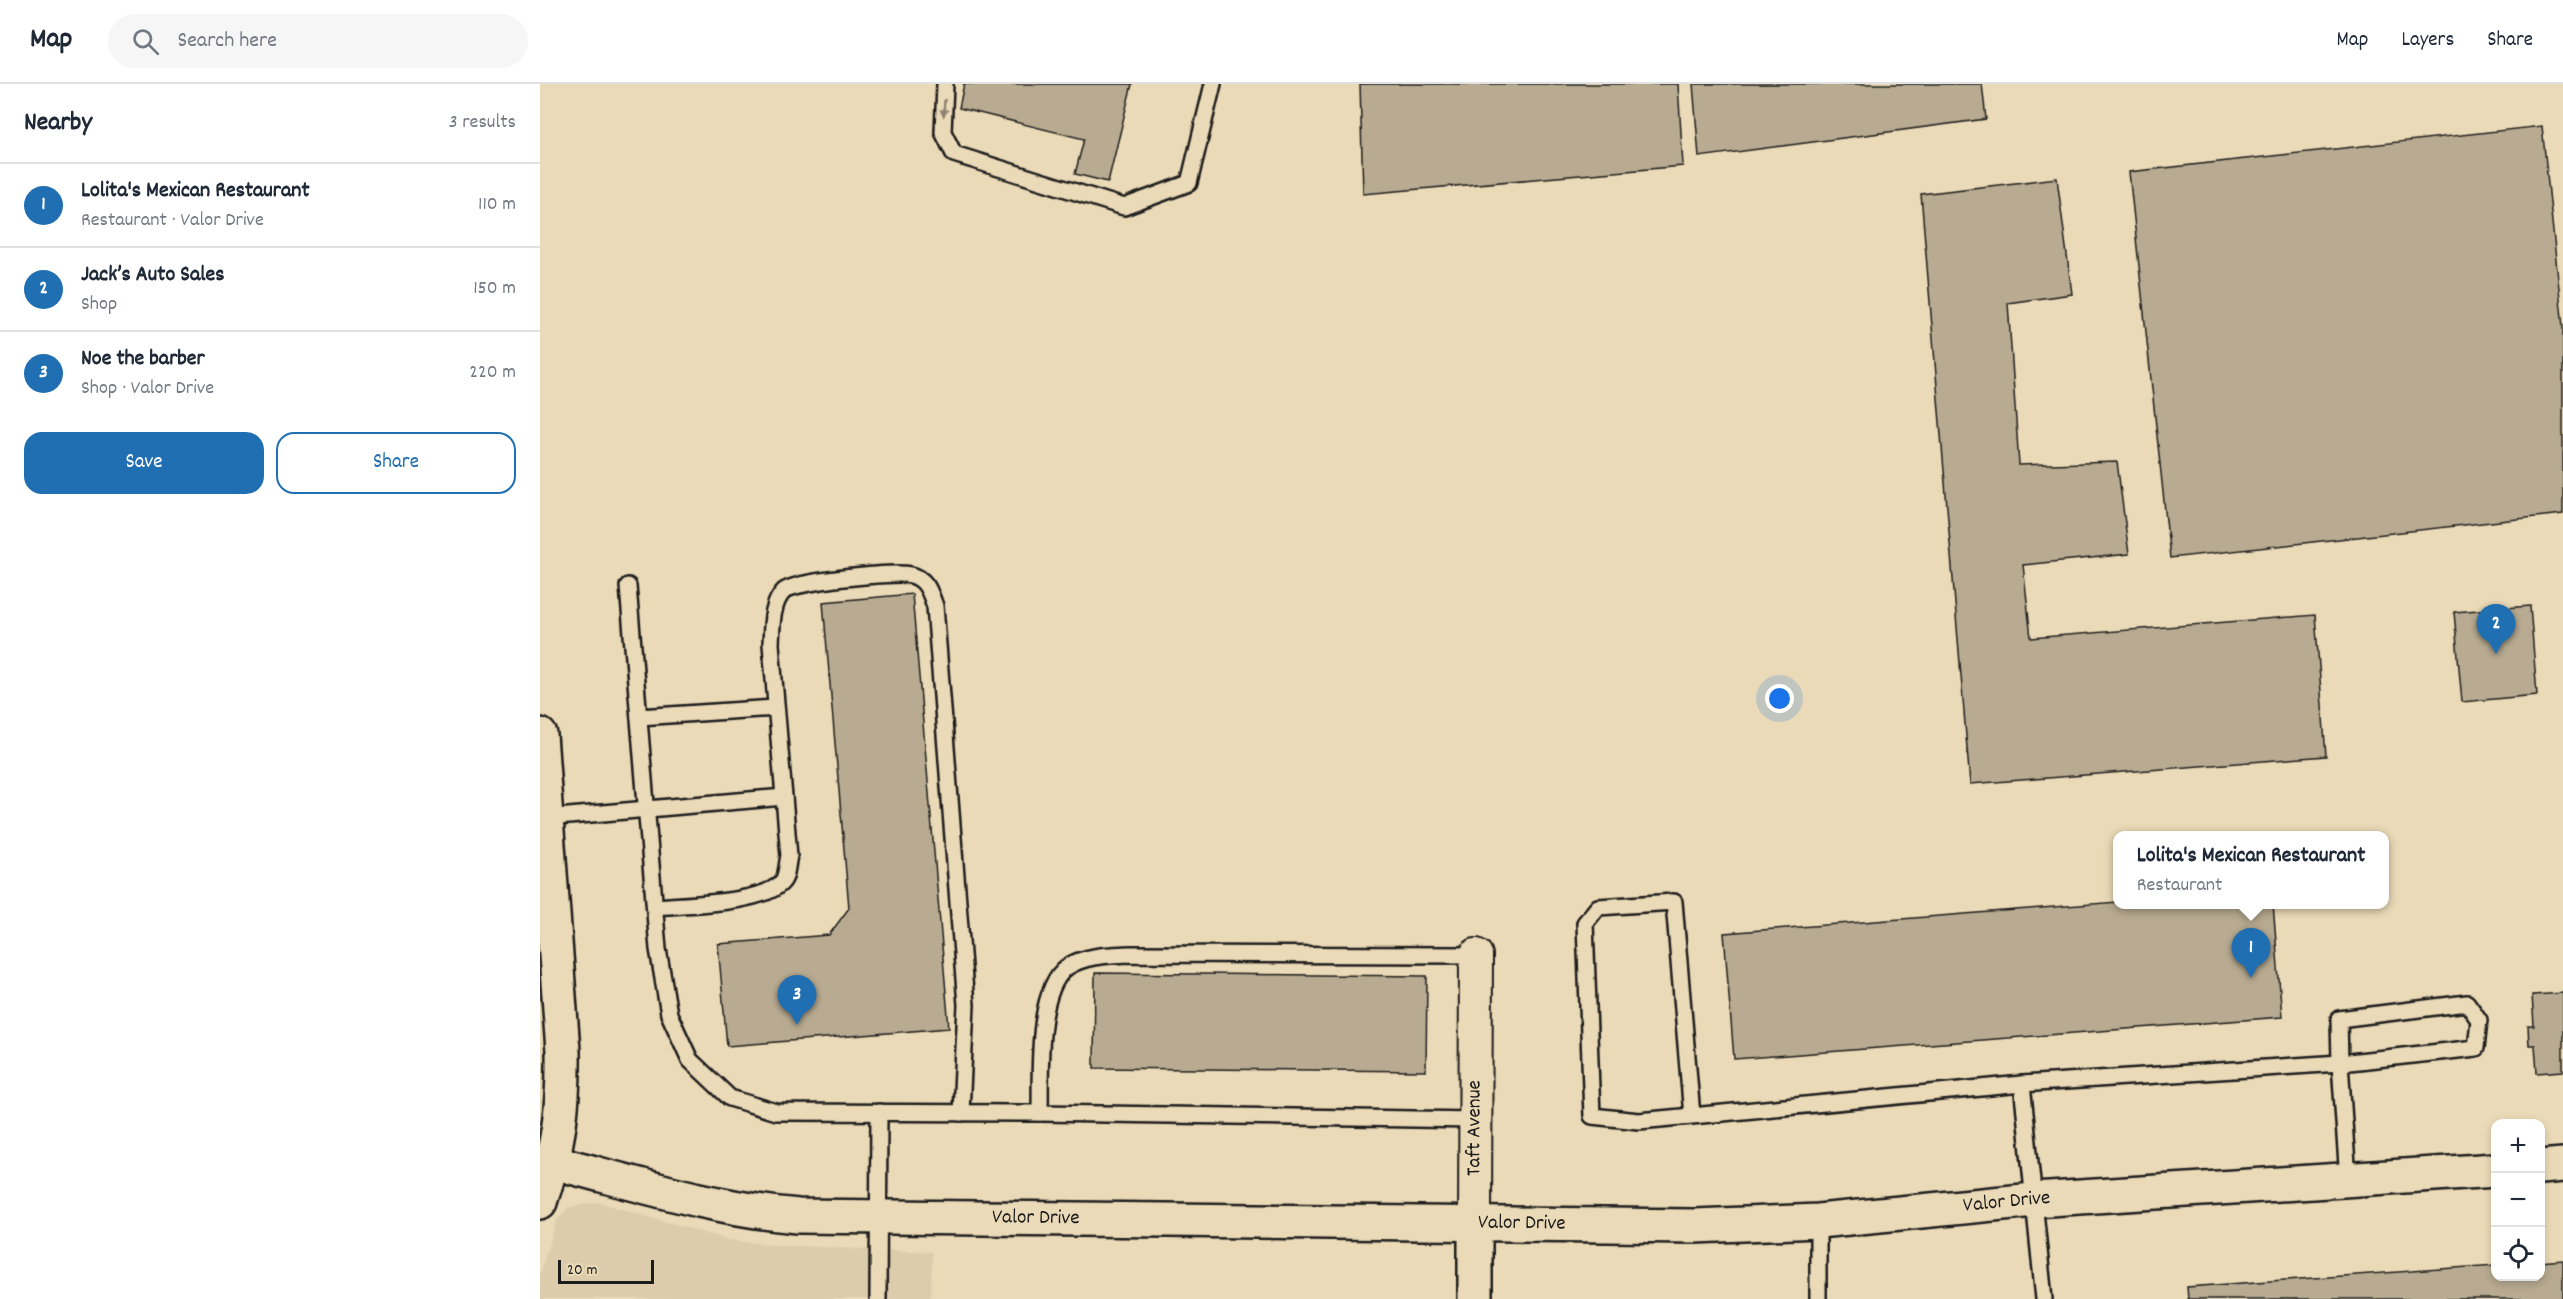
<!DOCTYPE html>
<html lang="en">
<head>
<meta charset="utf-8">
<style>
	:root { --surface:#fff; --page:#f6f6f7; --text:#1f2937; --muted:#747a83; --line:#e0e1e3; --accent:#1f6fb2 }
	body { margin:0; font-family:Dekko,sans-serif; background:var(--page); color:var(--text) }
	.controls { position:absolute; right:18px; bottom:18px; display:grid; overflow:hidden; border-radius:12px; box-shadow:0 3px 9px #0003 }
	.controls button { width:54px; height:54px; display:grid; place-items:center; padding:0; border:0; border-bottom:2px solid var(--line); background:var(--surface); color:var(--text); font:30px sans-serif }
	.scale { position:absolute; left:18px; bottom:15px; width:96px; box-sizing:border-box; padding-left:6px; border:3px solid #1c1c1c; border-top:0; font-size:16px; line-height:21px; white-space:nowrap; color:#1c1c1c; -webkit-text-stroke:4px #ebdab7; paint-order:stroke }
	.you { position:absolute; left:1240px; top:615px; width:21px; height:21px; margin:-15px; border:4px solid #fff; border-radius:50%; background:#1a73e8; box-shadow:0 0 0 9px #1a73e833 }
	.badge { display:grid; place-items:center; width:39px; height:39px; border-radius:50%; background:var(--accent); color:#fff; font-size:20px; font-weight:700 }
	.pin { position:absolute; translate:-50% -50px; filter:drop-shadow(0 2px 3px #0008) }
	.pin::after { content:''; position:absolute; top:32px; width:21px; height:18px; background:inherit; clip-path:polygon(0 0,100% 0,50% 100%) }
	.popup { position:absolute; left:1573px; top:747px; width:276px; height:78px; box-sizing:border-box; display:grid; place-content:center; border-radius:12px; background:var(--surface); filter:drop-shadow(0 2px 4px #0005); font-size:20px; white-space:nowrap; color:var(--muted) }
	.popup b { font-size:22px; color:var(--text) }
	.popup::after { content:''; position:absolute; left:50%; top:100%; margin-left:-12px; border:12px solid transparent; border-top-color:var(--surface) }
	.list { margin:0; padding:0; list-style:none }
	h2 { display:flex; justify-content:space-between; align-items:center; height:78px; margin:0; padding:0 24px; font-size:26px }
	h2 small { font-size:20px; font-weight:400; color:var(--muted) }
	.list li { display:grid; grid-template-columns:39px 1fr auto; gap:18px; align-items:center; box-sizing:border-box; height:84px; padding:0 24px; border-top:2px solid var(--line) }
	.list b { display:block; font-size:22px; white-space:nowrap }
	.list p { margin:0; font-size:20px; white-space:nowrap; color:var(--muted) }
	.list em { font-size:20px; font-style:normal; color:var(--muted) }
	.actions { display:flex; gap:12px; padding:18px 24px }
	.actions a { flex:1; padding:14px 0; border:2px solid var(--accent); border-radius:18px; text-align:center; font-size:21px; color:var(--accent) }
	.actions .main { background:var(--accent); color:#fff }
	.icon { flex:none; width:33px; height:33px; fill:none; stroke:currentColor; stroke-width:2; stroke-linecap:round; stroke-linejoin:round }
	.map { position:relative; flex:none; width:2023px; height:1215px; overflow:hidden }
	header { display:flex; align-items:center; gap:36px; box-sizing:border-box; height:84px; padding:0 30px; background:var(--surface); border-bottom:2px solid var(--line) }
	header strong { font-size:28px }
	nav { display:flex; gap:33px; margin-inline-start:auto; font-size:21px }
	.search { width:420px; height:54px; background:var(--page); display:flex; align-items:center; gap:15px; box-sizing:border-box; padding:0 21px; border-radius:33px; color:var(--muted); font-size:22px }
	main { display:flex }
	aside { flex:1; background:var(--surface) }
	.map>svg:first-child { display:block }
	.built { fill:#dcccac }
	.building { fill:#b8ab91; stroke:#1c1c1c; stroke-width:1.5 }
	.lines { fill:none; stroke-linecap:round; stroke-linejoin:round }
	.lane-casing { stroke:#1c1c1c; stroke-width:20 }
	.street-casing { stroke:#1c1c1c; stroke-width:36 }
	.secondary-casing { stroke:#1c1c1c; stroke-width:38 }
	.lane { stroke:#ebdab7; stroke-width:15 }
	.street { stroke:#ebdab7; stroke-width:32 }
	.secondary { stroke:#ebdab7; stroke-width:33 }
	.oneway { fill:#8e8471 }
	.labels { text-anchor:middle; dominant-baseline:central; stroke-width:4.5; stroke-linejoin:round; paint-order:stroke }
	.street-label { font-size:21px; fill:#1c1c1c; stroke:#ebdab7 }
</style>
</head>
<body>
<header>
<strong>Map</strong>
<div class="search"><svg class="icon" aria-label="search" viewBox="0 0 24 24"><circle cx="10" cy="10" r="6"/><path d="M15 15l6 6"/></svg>Search here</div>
<nav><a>Map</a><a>Layers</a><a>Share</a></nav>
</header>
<main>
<aside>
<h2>Nearby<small>3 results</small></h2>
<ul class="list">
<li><span class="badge">1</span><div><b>Lolita's Mexican Restaurant</b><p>Restaurant · Valor Drive</p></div><em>110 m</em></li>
<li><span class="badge">2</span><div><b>Jack’s Auto Sales</b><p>Shop</p></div><em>150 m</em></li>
<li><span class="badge">3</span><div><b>Noe the barber</b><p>Shop · Valor Drive</p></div><em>220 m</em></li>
</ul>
<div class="actions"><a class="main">Save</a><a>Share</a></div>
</aside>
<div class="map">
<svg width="2023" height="1215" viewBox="0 0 2023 1215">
	<rect width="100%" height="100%" fill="#ebdab7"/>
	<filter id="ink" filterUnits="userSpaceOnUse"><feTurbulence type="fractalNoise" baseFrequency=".0167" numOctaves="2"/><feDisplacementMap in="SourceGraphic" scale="12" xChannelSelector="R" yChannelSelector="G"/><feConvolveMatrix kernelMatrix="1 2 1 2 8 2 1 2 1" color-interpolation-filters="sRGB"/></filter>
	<g filter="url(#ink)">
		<path class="built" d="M58 1118 189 1156 236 1161 392 1168 391 1215H0V1189L17 1136 29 1123Z"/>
		<g class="building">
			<path d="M424 0H592L568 98 535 90 544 55 419 24Z"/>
			<path d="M820 0H1138L1143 82 823 110Z"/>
			<path d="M1153 0H1442L1446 35 1159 73Z"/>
			<path d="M2002 42 2023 243V430L1630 474 1589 88Z"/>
			<path d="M1517 94 1532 210 1468 219 1479 381 1577 378 1589 470 1483 481 1491 554 1775 531 1786 672 1430 700 1381 110Z"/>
			<path d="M372 510 409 944 187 962 178 860 289 851 309 824 283 518Z"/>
			<path d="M1990 522 1997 611 1922 618 1914 528Z"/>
			<path d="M1578 818V820H1733L1742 933 1194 975 1184 849Z"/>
			<path d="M555 889 887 892 886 987 554 984Z"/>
			<path d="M2023 909V987L1997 989 1995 961H1989L1988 942H1994L1992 911Z"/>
			<path d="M2023 1176V1215H1648L1647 1203 1956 1181V1192H2000V1178Z"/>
		</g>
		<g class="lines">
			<g class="lane-casing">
				<g id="lane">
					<path d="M405 0 403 48 414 70 584 123 649 99 673 0"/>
					<path d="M88 502 118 865 129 930 150 976 190 1014 236 1028 500 1029"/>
					<path d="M99 633 236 624"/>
					<path d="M6 734 244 713"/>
					<path d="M115 823C145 820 223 820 242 798 247 793 247 779 249 772L231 560C232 543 231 520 244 507 255 497 356 487 371 491 387 495 390 509 395 522L426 921 421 1029"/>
					<path d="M1927 919 1939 936 1936 964 1800 979 1799 935Z"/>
					<path d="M1152 1032 1134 818 1058 823 1045 839 1052 1032 1099 1037 1152 1032 1482 1000"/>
					<path d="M935 1036 500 1029C501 992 495 907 527 883 545 871 569 871 590 870L936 871"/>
					<path d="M338 1215 339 1028"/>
					<path d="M1278 1215V1137"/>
					<path d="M1504 1215 1482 1000 1800 979 1808 1096"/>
				</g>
			</g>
			<g class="street-casing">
				<g id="street">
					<path id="s1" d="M935 1138 936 871"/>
				</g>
			</g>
			<g class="secondary-casing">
				<g id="secondary">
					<path d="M0 651 23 967C24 1024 18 1064 0 1118"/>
					<path id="s2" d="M13 1078C94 1099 175 1125 258 1132L1155 1142 1278 1137 1494 1116 1956 1086"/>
					<path d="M2000 1083 2023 1081"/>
					<path d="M935 1215V1138"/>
				</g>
			</g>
			<use href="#lane" class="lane"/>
			<use href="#street" class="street"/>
			<use href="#secondary" class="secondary"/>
		</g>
		<defs><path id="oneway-solid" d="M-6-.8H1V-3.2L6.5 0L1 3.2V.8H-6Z" transform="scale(1.5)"/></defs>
		<use class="oneway" href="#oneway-solid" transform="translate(404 24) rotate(93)"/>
	</g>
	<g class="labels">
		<g class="street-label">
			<text stroke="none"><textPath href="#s1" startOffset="94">Taft Avenue</textPath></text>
			<text stroke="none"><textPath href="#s2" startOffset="1461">Valor Drive</textPath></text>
			<text stroke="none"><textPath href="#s2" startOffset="489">Valor Drive</textPath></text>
			<text stroke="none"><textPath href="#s2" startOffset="975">Valor Drive</textPath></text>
		</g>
	</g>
</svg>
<div class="controls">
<button>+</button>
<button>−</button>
<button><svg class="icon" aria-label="locate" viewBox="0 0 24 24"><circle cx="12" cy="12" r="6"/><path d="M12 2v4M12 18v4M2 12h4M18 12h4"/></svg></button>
</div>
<div class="scale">20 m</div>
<div class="you"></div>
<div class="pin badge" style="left:1711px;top:894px">1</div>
<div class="popup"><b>Lolita's Mexican Restaurant</b>Restaurant</div>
<div class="pin badge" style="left:1956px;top:570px">2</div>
<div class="pin badge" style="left:257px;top:941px">3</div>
</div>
</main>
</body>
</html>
